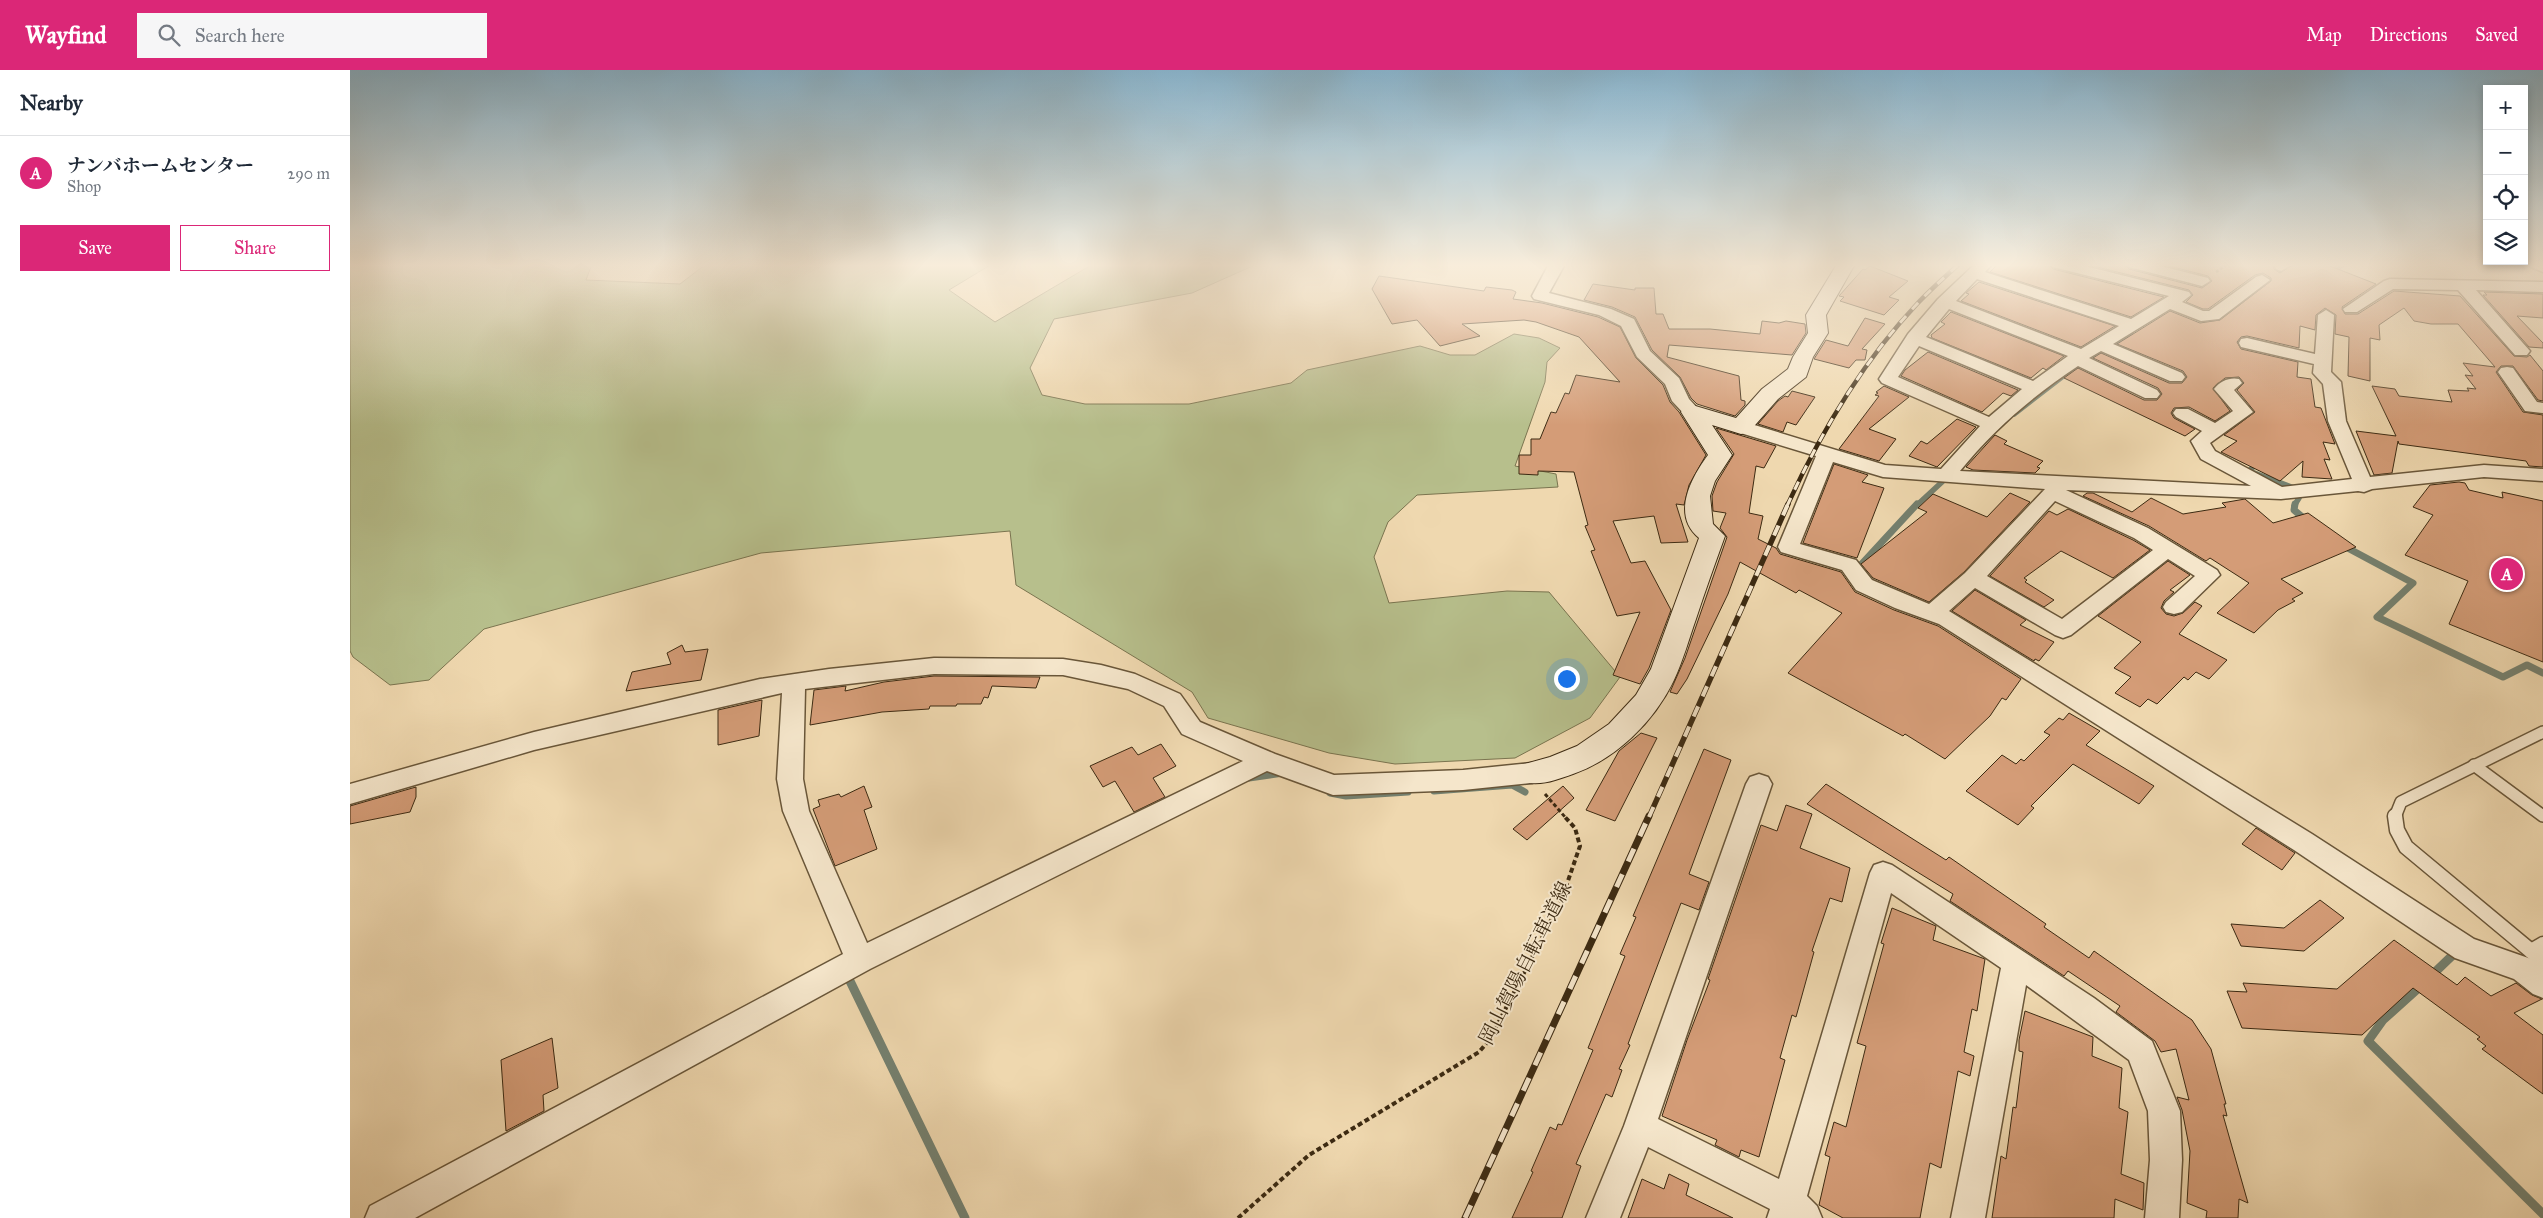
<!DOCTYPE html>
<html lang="en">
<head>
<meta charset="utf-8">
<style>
	:root { --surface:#fff; --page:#f6f6f7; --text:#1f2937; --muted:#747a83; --line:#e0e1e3; --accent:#db2777 }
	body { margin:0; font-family:"IM FELL Great Primer","Noto Serif JP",serif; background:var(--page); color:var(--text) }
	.controls { position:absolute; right:15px; top:15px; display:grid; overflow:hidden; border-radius:0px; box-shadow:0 2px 8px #0003 }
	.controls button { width:45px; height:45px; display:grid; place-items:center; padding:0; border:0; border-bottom:1px solid var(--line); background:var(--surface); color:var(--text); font:25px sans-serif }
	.you { position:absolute; left:1216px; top:608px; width:18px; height:18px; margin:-12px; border:4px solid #fff; border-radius:50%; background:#1a73e8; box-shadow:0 0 0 8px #1a73e833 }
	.badge { display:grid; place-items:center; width:32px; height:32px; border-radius:50%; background:var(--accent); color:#fff; font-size:16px; font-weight:700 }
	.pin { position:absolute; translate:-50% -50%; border:2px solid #fff; box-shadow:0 1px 5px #0006 }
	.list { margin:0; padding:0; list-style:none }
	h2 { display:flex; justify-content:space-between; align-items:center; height:65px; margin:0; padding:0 20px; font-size:21px }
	h2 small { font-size:16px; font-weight:400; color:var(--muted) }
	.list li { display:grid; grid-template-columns:32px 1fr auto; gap:15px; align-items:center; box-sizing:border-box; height:75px; padding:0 20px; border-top:1px solid var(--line) }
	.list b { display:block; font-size:19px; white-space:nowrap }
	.list p { margin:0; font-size:16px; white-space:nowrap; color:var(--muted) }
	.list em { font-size:16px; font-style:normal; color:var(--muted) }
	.actions { display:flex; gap:10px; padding:15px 20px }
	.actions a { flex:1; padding:11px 0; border:1px solid var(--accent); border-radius:0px; text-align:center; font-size:18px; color:var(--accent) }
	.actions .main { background:var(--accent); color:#fff }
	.icon { flex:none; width:28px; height:28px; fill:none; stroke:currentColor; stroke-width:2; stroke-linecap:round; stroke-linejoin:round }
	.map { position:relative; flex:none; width:2193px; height:1148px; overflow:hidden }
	header { display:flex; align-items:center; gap:30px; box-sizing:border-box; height:70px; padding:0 25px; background:var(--accent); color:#fff }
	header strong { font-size:24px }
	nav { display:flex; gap:28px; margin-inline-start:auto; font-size:18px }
	.search { width:350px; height:45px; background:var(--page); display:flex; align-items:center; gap:12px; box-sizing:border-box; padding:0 18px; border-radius:0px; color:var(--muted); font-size:19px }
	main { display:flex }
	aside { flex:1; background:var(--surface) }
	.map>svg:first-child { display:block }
	.green { fill:#b7bf8c; stroke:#7a744f }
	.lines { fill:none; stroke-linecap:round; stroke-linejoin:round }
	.stream-far2 { stroke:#74806f; stroke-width:5.5 }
	.stream-far1 { stroke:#74806f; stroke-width:7 }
	.stream { stroke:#74806f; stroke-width:9 }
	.building { fill:#d49c77; stroke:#3c2a12 }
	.lane-far1-casing { stroke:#695639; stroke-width:14 }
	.lane-casing { stroke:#695639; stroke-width:17 }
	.street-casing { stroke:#695639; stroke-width:3 }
	.secondary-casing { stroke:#3c2a12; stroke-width:2 }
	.path-far2 { stroke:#3c2a12; stroke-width:2.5; stroke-dasharray:3 2; stroke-linecap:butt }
	.path-far1 { stroke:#3c2a12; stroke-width:3; stroke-dasharray:4 2.5; stroke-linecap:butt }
	.path { stroke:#3c2a12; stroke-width:4; stroke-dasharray:5 3; stroke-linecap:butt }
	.lane-far1 { stroke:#f5e6cb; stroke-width:11 }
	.lane { stroke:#f5e6cb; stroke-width:14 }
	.street { fill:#f5e6cb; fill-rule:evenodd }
	.secondary { fill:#f5e6cb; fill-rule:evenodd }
	.rail-far2-casing { stroke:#3c2a12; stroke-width:4.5 }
	.rail-far1-casing { stroke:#3c2a12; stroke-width:5.5 }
	.rail-casing { stroke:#3c2a12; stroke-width:7 }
	.rail-far2 { stroke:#f5e6cb; stroke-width:3; stroke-dasharray:9; stroke-linecap:butt }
	.rail-far1 { stroke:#f5e6cb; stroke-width:4; stroke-dasharray:11; stroke-linecap:butt }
	.rail { stroke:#f5e6cb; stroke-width:5; stroke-dasharray:14; stroke-linecap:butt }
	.labels { text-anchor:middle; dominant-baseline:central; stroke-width:4; stroke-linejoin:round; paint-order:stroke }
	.street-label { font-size:20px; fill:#3c2a12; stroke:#f5e6cb }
</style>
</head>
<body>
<header>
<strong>Wayfind</strong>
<div class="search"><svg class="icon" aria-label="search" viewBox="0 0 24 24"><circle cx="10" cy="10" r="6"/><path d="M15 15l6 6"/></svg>Search here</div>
<nav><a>Map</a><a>Directions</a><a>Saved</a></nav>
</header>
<main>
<aside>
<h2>Nearby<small></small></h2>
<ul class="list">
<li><span class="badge">A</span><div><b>ナンバホームセンター</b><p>Shop</p></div><em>290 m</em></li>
</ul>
<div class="actions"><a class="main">Save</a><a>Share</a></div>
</aside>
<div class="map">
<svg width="2193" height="1148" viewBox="0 0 2193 1148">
	<rect width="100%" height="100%" fill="#efd8af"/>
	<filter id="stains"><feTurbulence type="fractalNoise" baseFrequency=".004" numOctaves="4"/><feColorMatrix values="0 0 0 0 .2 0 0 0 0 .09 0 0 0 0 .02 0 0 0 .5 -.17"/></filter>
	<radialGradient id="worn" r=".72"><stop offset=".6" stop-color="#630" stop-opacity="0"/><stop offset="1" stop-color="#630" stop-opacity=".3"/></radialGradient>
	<path class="green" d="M0 194H242L236 210 330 214 356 194H642L599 220 645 252 743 194H907L842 223 704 249 680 298 692 325 735 334H839L941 313 957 300 1070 276 1100 285H1125L1164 264 1189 268 1210 278 1197 292 1195 312 1165 396 1206 404 1208 417 1067 425 1038 452 1024 487 1039 533 1157 521 1199 522 1270 607 1240 648 1165 688 1045 694 979 683 858 648 842 622 666 515 660 461 411 483 134 559 79 610 40 615 3 587 0 581Z"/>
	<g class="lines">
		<g class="stream-far2">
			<path d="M1979 204 1993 194"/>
			<path d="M1664 344 1717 303 1781 265"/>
			<path d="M1908 392 1899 401 1944 418"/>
			<path d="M1566 436 1592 412"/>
			<path d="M1944 436 1949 428"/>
		</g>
		<g class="stream-far1">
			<path d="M1945 434 1944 440 1957 451"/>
			<path d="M1992 475 2063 513 2027 547 2153 607 2177 595 2193 603"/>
			<path d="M1507 499 1567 434"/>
			<path d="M899 708 933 703"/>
			<path d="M1084 721 1162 715 1175 722"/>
			<path d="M980 723 996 726 1058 722"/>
		</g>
		<g class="stream">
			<path d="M2081 906 2108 880"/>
			<path d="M499 909 615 1148"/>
			<path d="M2072 915 2033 950 2018 971 2193 1144"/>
		</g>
	</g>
	<g class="building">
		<path d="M1648 194H1698L1703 199 1814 227 1781 247 1640 202Z"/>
		<path d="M1735 194H1774L1779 199 1852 218 1862 211 1858 206 1811 194H1923L1924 199 1930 203 1944 194H1975L2026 214 1992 237 1995 244H2008L2044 221 2110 226 2164 286 2177 287 2180 285 2193 301V331L2188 330 2163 296H2151L2146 302 2173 342 2193 345V397L2179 396 2176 391 2049 374 2048 371 2042 403 2024 405 2006 361 2046 366 2022 316 2045 319 2049 326 2102 332 2098 320 2119 321 2117 318 2126 319 2115 305 2123 306 2113 293 2145 297 2108 254H2081L2064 251 2054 238 2029 255 2030 270 2020 268V311L1998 306 1999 267 1985 264 1986 245 1975 238 1966 245 1965 260 1950 256 1949 278 1897 266 1891 267 1887 272 1891 279 1948 292 1947 307 1961 309 1965 337 1971 338 1985 374 1973 372 1980 390 1974 389 1982 409 1952 407 1953 391 1930 411 1871 382 1887 371 1874 365 1905 342 1887 320 1894 313 1889 307 1875 308 1863 318 1880 341 1865 351 1839 337 1824 338 1821 343 1824 348 1845 359 1835 366 1714 308 1728 298 1794 330H1807L1812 324 1808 318 1743 288 1751 283 1819 313H1832L1837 307 1833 301 1767 274 1820 241 1850 253 1870 250 1921 211V208L1913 203 1905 205 1858 239H1853L1836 232 1843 225 1839 220Z"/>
		<path d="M1520 196 1558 211 1539 227 1549 230 1534 245 1490 231 1494 227 1489 226 1513 199 1515 200Z"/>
		<path d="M1029 206 1134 221 1136 217 1162 220 1166 222 1163 229 1192 233 1248 247 1270 257 1286 288 1313 315 1320 332 1329 342 1356 385 1339 415 1334 435 1326 434 1338 472 1311 473 1304 446 1263 451 1281 493 1295 491 1321 540 1299 598 1290 614 1263 605 1290 542 1267 546 1241 481 1245 480 1235 456 1238 455 1224 402 1188 401V405L1169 404V385H1181V369H1190L1201 342 1206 343 1215 323 1219 324 1226 305 1270 312 1229 267 1186 252 1174 250 1112 254 1130 266 1090 276 1067 250 1042 254 1022 219Z"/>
		<path d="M1629 212 1765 256 1731 277 1611 231 1619 224 1616 223Z"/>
		<path d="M1243 214 1285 220V218H1304L1306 244H1313L1319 259H1360L1410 264 1412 251 1429 253 1436 251 1455 254 1456 263 1442 285 1319 275 1317 287 1389 306 1391 330 1395 331V335L1385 346 1347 334 1341 328 1330 307 1302 280 1285 247 1262 237 1234 230Z"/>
		<path d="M2134 222 2193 224V248L2167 246 2193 273V278L2179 277 2133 225H2137Z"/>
		<path d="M1601 242 1714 286 1696 300 1693 298 1681 308 1582 268 1581 265 1595 254 1591 252Z"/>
		<path d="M1515 248 1535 254 1512 279 1517 280 1515 290H1506L1499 298 1464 289 1476 270 1498 276Z"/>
		<path d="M1578 282 1668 320 1661 326 1653 323 1632 342 1551 306 1555 300Z"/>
		<path d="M1534 316 1559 327 1519 359 1546 369 1529 391 1489 379 1529 326 1525 325 1528 323 1526 322Z"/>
		<path d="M1442 321 1465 327 1446 355 1437 352 1433 362 1408 354 1428 331 1435 326 1438 327Z"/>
		<path d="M1607 349 1626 357 1587 397 1559 386 1571 371 1577 374Z"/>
		<path d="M1366 358 1426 376 1414 398 1406 396 1399 443 1413 446 1408 469 1426 478 1430 484 1491 502 1505 522 1544 540 1588 556 1671 609 1656 630 1652 628 1640 646 1595 689 1555 664 1553 666 1438 603 1492 543 1449 520 1446 523 1390 492 1378 524 1337 609 1327 624 1320 622 1335 588 1377 467 1370 458 1376 443 1363 441 1362 426 1367 412 1384 384Z"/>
		<path d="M1645 365 1657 371 1654 374 1693 391 1687 397 1690 398 1685 403 1623 400 1616 397Z"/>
		<path d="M1484 394 1518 405 1512 412 1534 418 1507 488 1453 473Z"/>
		<path d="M2109 412 2115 413 2119 420 2153 428 2152 422 2193 431V592L2099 554 2118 511 2055 485 2083 445 2063 437 2080 415Z"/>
		<path d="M1660 423 1680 432 1614 502 1579 532 1523 508 1511 494 1577 442 1568 438 1583 424 1637 447Z"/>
		<path d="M1737 423H1743L1782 442 1801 428 1833 444 1876 437 1872 433 1895 429 1923 453 1958 443 2006 477 1931 509 1953 523 1942 529 1945 531 1928 540 1904 563 1867 543 1899 513 1860 488 1856 491 1799 456 1733 426Z"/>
		<path d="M1718 439 1783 470 1800 480 1763 508 1711 481 1674 508 1677 510 1675 512 1704 530 1694 537 1640 506 1699 441 1707 445Z"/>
		<path d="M1818 491 1840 505 1820 520 1824 522 1814 531 1811 538 1816 544 1824 546 1833 543 1845 532 1852 536 1829 564 1877 590 1859 609 1846 602 1838 610 1834 607 1807 634 1798 629 1790 637 1765 623 1781 607 1764 598 1791 572 1748 546Z"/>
		<path d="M1625 520 1676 550 1670 555 1704 572 1689 591 1685 589 1684 591 1602 541Z"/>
		<path d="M332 575 335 582 358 579 351 610 276 621 282 602 321 594 317 583Z"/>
		<path d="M584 606 690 607 686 618 642 616 638 628 634 627 631 634H607L606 636H580L579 639 532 642 460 655 464 620 496 616 495 621 534 612Z"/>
		<path d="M412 630 409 666 368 675V640Z"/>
		<path d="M1719 643 1750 661 1736 675 1804 716 1789 734 1723 694 1681 736 1684 738 1668 755 1616 721 1652 685 1666 694 1671 689 1674 691 1700 665 1694 662 1709 648 1713 650Z"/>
		<path d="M1291 663 1307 668 1265 751 1236 740 1269 681Z"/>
		<path d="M811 674 826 696 803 708 815 727 784 742 765 711 753 717 740 696 782 677 788 685Z"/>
		<path d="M1354 679 1381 690 1339 804 1359 812 1349 840 1331 833 1278 974 1280 975 1269 999 1272 1000 1262 1027 1256 1024 1226 1094 1231 1096 1212 1148H1162L1183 1102 1181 1101 1200 1057 1206 1060 1208 1054 1212 1055 1243 980 1238 978 1275 886 1270 884 1286 847 1283 846Z"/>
		<path d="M1476 714 1596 790 1599 787 1696 854 1694 857 1739 888 1744 881 1842 950 1861 979 1876 1034H1874L1877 1046 1873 1045 1898 1133 1889 1129 1888 1148H1856L1857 1141 1837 1133 1840 1081 1832 1040 1827 1027 1839 1030 1826 979 1811 982 1805 971 1766 942 1770 936 1718 901 1714 906 1600 831 1603 824 1457 734Z"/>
		<path d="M514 716 522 737 514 740 527 779 485 796 463 739 470 736 468 730 489 724 491 727Z"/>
		<path d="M1213 716 1224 728 1177 770 1163 759Z"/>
		<path d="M66 717V727L60 742 0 754V736Z"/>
		<path d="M1436 735 1462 744 1450 778 1500 798 1492 832 1480 828 1462 881 1464 882 1446 947 1442 945 1430 988 1435 990 1409 1087 1391 1080 1389 1087 1365 1075 1367 1070 1312 1046 1337 970 1360 910 1358 909 1411 755 1427 761Z"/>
		<path d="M1906 758 1945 783 1932 800 1892 774Z"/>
		<path d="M1970 830 1994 848 1954 881 1891 876 1881 854 1934 858Z"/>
		<path d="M1542 838 1586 856 1583 870 1635 889 1627 941 1622 939 1614 982 1624 986 1620 1006 1608 1001 1591 1098 1580 1093 1570 1148H1493L1469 1135 1480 1087 1475 1085 1484 1052 1496 1057 1516 976 1507 973 1534 874 1531 873Z"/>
		<path d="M2044 870 2107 915 2115 907 2141 926 2166 913 2182 925 2192 929 2164 943 2193 965V1024L2132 979 2136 976 2127 969 2130 967 2063 918 2012 965 1892 958 1877 921 1897 922 1893 913 1987 919Z"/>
		<path d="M1675 941 1743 967 1742 986 1772 998 1769 1038 1778 1042 1771 1104 1794 1113 1793 1140 1765 1129 1764 1148H1642L1651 1086 1656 1089 1663 1037 1666 1038 1673 982 1669 981V970Z"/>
		<path d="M202 968 208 1018 193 1025 194 1041 156 1061 151 990Z"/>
		<path d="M1319 1104 1339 1114 1336 1125 1383 1148H1278L1292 1109 1314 1119Z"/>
	</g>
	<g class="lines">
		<g class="lane-far1-casing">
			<g id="lane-far1">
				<path d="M2124 695 2193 746"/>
				<path d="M2045 747 2051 732 2193 662"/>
			</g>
		</g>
		<g class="lane-casing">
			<g id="lane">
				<path d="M2045 746 2047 760 2056 777 2193 891"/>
				<path d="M2181 881 2193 874"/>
			</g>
		</g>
		<g class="street-casing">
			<g id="street">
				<path d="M1199 194H1215L1199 223 1261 239 1284 249 1300 281 1329 308 1339 329 1351 342 1348 346H1336L1322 331 1315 314 1287 287 1271 256 1249 245 1184 229 1182 226Z"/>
				<path d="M1625 194H1642L1635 202 1781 249 1819 226 1703 197 1700 194H1727L1839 222 1841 225 1832 232 1853 241H1859L1906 207 1912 205 1920 210 1869 249 1851 251 1820 239 1763 274 1832 303 1835 307 1832 311H1820L1751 281 1739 288 1807 320 1810 324 1807 328H1795L1728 296C1684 325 1644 359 1610 401L1901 416 1851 389 1841 371 1852 361 1826 347 1823 343 1826 339H1838L1865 353 1883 341 1864 319C1870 311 1880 307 1889 309L1892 313 1884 320 1903 342 1860 373 1865 381 1932 417 2002 409 1978 351 1973 314 1963 303 1964 294 1891 277 1889 273 1891 269 1897 268 1965 284 1968 245 1976 240 1984 245 1981 302 1991 312 1996 351 2020 407 2134 395 2193 399V411L2134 407 2022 419 2014 422 2008 421 1931 429 1716 420 1798 458 1867 500 1870 505 1832 542 1824 544 1816 542 1813 537 1816 532 1845 506 1818 489 1721 565 1713 568 1705 565 1625 518 1599 541 1962 764 2124 869 2184 890 2193 897V928L2183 924 2164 909 2105 888 1944 780 1589 554 1545 538 1506 520 1492 500 1431 482 1428 477 1466 386 1384 361 1382 357 1384 353H1398L1535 395 1591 399 1630 356 1532 313 1529 309 1558 264 1588 229ZM1627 209 1769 256 1731 279 1606 231ZM1599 239 1718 286 1683 311 1576 267ZM1569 276 1672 319 1639 347 1548 307ZM1483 392 1533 407 1695 419 1615 503 1579 534 1522 510 1506 490 1450 474ZM1705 431 1784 468 1803 480 1712 549 1637 506Z"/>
				<path d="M1776 194H1803L1858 208 1860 211 1852 216 1779 197Z"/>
				<path d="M1925 194H1942L1931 201 1926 199Z"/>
				<path d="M2178 194H2193V202L2181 197Z"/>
				<path d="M2040 209 2193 212V222L2126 220 2180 281 2177 285H2165L2108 220 2043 219 2007 242H1995L1993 239 2034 211Z"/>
				<path d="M2157 297 2163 298 2187 332 2193 333V343L2175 341 2148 302 2151 298Z"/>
				<path d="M584 588 713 589 751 595 785 604 830 624 850 652 925 684 984 705 1113 700 1182 693 1191 696 1194 703 1191 710 1182 713 1113 720 983 725 917 701 520 899 65 1148H15L20 1136 493 884 433 741 427 709 432 623 184 680 0 734V714L184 662 410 609 479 599ZM584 604 713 605 778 619 814 636 832 664 893 691 517 873 459 741 453 709 455 619Z"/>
				<path d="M1409 704 1418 707 1422 714 1308 1049 1429 1109 1520 803 1524 795 1533 792 1542 795 1744 928 1802 971 1830 1041 1832 1090 1829 1148H1795L1800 1090 1798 1041 1779 990 1676 915 1635 1148H1601L1651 898 1541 823 1457 1126 1467 1136 1472 1148H1417L1420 1139 1298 1077 1270 1148H1236L1274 1056 1396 714 1400 707Z"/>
			</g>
		</g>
		<g class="secondary-casing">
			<path id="secondary" d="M1487 194H1505L1476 245 1478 263 1463 287 1456 307 1428 329 1399 362 1391 364 1362 355 1382 385 1365 411 1360 426 1363 454 1375 466C1365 494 1355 521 1346 549 1339 569 1333 591 1324 610 1304 652 1266 689 1223 704 1206 710 1189 717 1171 711L1167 703 1171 695 1200 687 1227 676 1259 654 1286 625 1301 599 1349 468C1321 445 1341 408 1358 385L1331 342 1334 337 1342 335 1386 348 1412 319 1438 299 1443 287 1458 263 1456 245Z"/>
		</g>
		<path class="path-far2" d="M1866 202 1878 194"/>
		<path class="path-far1" d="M1195 724 1215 747"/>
		<path class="path" d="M888 1148 959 1085 1129 982 1140 969 1211 831 1230 776 1225 758 1214 746"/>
		<use href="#lane-far1" class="lane-far1"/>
		<use href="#lane" class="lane"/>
		<use href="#street" class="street"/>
		<use href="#secondary" class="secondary"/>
		<g class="rail-far2-casing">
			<path id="rail-far2" d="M1437 436C1470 364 1513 291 1567 234 1580 220 1595 207 1609 194"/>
		</g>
		<g class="rail-far1-casing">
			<path id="rail-far1" d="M1299 747 1438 434"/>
		</g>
		<g class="rail-casing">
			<path id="rail" d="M1115 1148 1299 746"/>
		</g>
		<use href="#rail-far2" class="rail-far2"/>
		<use href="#rail-far1" class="rail-far1"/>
		<use href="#rail" class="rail"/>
	</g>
	<linearGradient id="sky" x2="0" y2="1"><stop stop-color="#89b6d0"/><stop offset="0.55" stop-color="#f8eddb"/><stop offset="1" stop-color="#f8eddb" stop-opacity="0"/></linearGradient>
	<rect width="2193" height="355" fill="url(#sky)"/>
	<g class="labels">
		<g class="street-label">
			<text transform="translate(1175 893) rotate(-63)">岡山賀陽自転車道線</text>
		</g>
	</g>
	<rect width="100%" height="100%" filter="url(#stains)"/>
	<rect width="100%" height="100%" fill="url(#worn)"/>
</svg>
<div class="controls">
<button>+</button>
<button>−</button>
<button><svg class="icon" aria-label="locate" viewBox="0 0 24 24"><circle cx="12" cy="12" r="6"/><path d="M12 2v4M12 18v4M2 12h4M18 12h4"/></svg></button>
<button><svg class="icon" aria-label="layers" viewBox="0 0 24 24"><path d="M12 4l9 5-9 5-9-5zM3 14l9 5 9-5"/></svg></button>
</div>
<div class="you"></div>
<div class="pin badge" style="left:2157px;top:504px">A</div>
</div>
</main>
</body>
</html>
